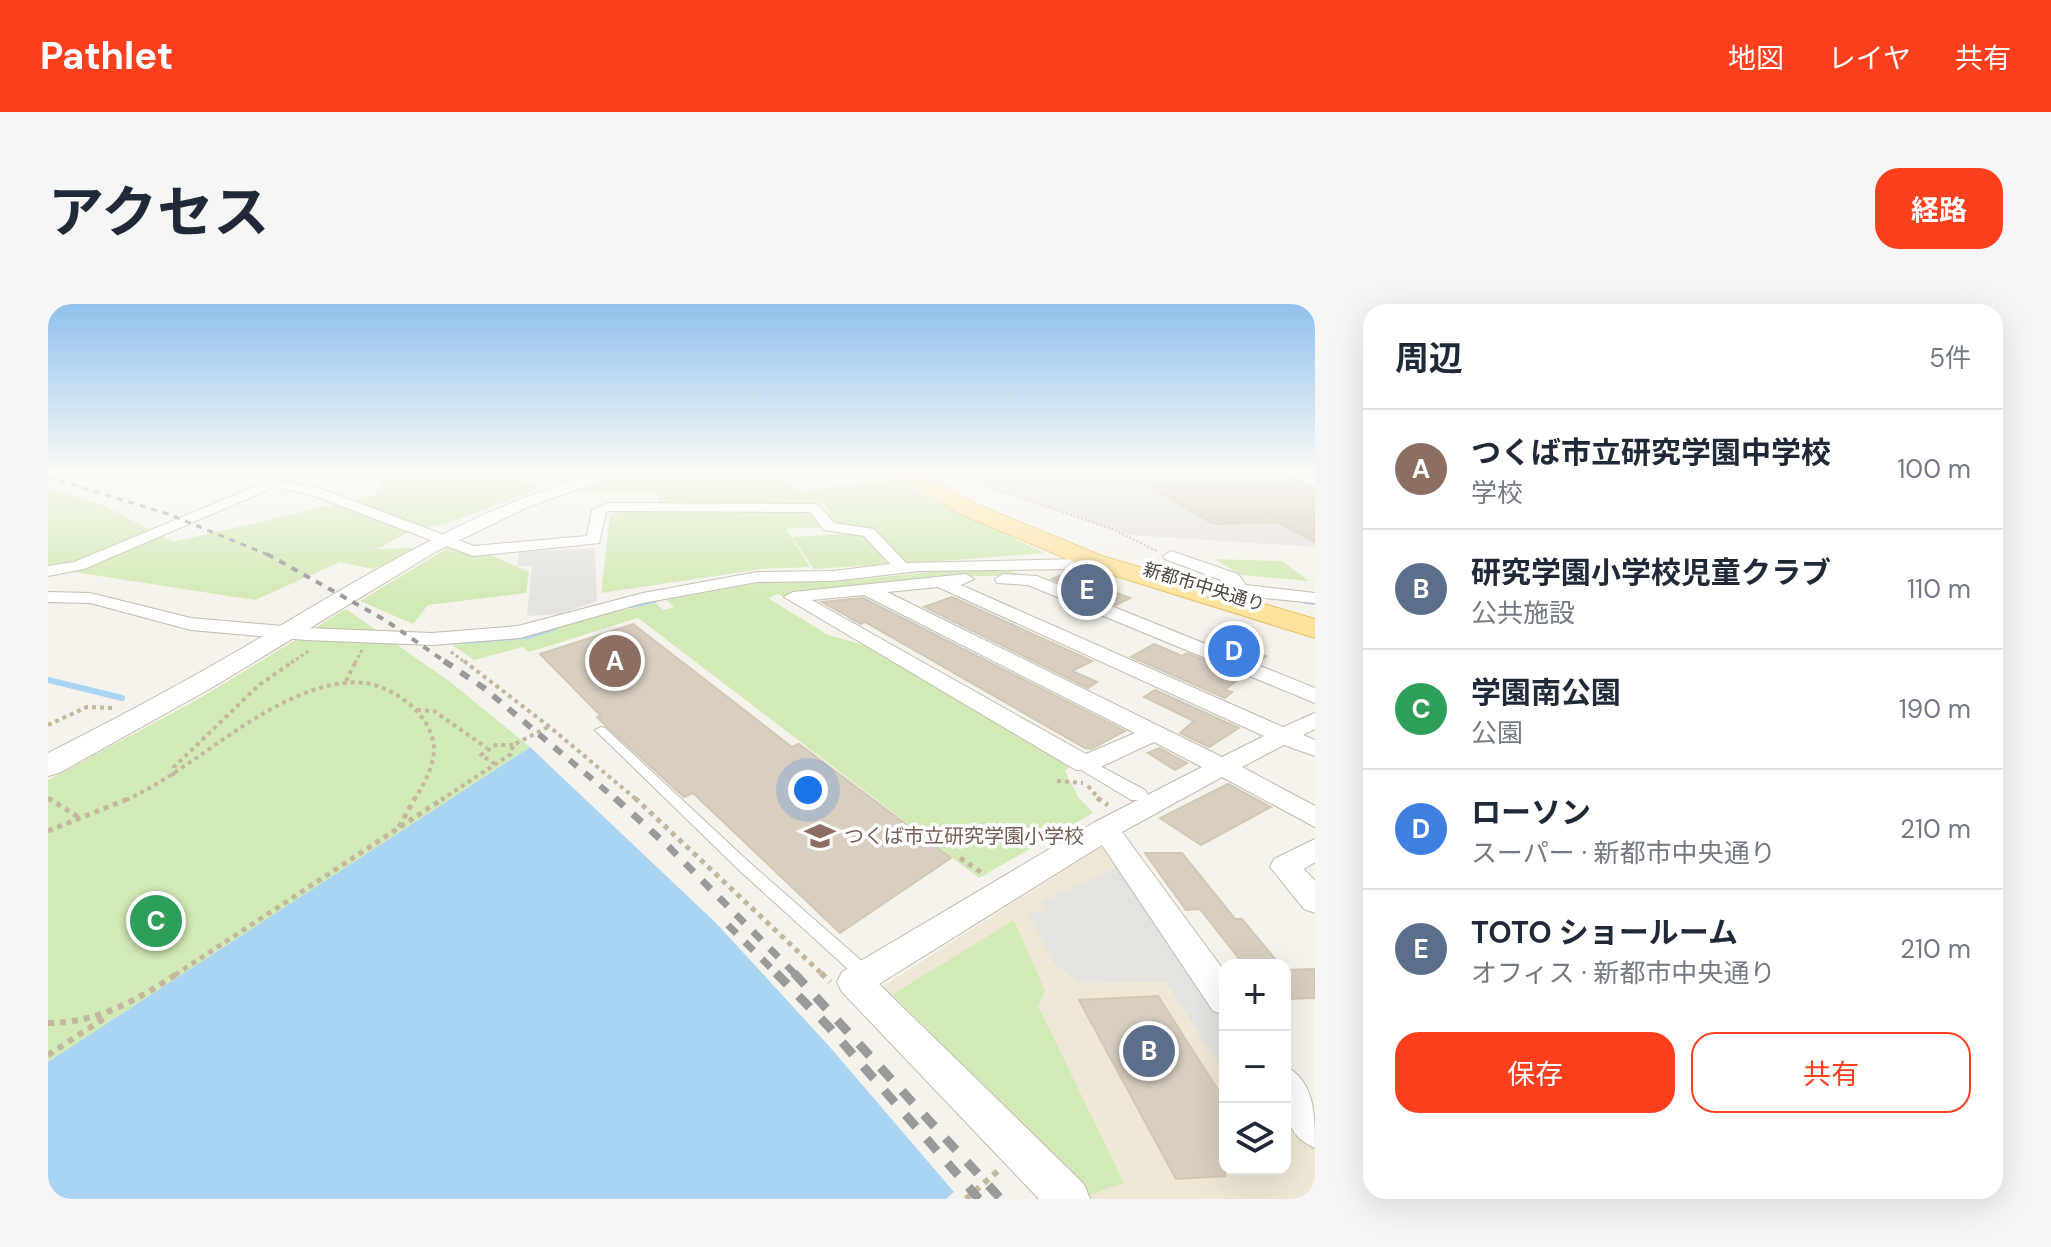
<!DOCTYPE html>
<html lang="ja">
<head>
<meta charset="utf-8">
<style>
	:root { --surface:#fff; --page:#f6f6f7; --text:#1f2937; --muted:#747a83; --line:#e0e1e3; --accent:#fc3f1d }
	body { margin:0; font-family:"DM Sans","Noto Sans JP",sans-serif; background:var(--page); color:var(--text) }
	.controls { position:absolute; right:24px; bottom:24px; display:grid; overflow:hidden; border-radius:16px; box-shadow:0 8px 32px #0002 }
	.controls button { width:72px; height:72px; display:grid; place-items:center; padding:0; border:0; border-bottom:2px solid var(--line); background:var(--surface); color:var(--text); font:40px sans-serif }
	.you { position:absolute; left:760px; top:486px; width:28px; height:28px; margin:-20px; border:6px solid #fff; border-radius:50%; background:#1a73e8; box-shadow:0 0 0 12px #1a73e833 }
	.badge { display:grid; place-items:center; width:52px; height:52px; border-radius:50%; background:var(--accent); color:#fff; font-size:26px; font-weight:700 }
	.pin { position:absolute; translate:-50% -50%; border:4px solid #fff; box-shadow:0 2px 8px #0006 }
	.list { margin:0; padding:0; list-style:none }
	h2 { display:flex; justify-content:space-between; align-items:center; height:104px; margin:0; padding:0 32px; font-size:34px }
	h2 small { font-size:26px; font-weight:400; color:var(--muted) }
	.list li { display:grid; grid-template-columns:52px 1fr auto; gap:24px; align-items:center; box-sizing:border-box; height:120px; padding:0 32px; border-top:2px solid var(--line) }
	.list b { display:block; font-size:30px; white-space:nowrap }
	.list p { margin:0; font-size:26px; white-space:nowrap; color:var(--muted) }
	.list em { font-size:26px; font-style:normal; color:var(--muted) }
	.actions { display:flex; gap:16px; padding:24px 32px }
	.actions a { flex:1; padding:18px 0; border:2px solid var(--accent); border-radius:24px; text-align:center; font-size:28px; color:var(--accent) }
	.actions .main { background:var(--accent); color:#fff }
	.icon { flex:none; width:44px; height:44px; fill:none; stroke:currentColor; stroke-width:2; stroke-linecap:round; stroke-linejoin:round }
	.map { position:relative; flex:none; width:1267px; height:895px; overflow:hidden; border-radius:24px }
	header { display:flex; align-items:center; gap:48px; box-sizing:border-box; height:112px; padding:0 40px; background:var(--accent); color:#fff }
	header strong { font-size:38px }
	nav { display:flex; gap:44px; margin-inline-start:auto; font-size:28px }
	.intro { display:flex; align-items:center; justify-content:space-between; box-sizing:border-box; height:192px; padding:0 48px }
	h1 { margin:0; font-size:56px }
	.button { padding:20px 36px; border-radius:24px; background:var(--accent); color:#fff; font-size:28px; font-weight:700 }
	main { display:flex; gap:48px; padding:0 48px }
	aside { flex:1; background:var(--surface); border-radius:24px; box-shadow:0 8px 32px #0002 }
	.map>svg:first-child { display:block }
	.industrial { fill:#e6e2dd }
	.education { fill:#efe8d6 }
	.green { fill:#d2eab5 }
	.parking { fill:#e5e3e0 }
	.water { fill:#a9d4f2 }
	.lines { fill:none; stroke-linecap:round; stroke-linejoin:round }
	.stream-far1 { stroke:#a9d4f2; stroke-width:4 }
	.stream { stroke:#a9d4f2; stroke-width:6 }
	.building { fill:#d8cfc1; stroke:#d3c7b4; stroke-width:2 }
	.service-casing { stroke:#c2bbae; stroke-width:2 }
	.pedestrian-casing { stroke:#c2bbae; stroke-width:2 }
	.minor-casing { stroke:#c2bbae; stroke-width:2 }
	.tertiary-casing { stroke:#c2bbae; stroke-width:2 }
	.primary-casing { stroke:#e6c16a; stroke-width:2 }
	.path-far4 { stroke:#c4b79f; stroke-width:2; stroke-dasharray:2 2; stroke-linecap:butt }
	.path-far3 { stroke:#c4b79f; stroke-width:3; stroke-dasharray:3 3; stroke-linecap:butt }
	.path-far2 { stroke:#c4b79f; stroke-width:4; stroke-dasharray:4 4; stroke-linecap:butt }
	.path-far1 { stroke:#c4b79f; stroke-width:5; stroke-dasharray:5 5; stroke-linecap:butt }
	.path { stroke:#c4b79f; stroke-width:6; stroke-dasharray:6 6; stroke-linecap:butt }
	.service { fill:#fff; fill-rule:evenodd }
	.pedestrian { fill:#fff; fill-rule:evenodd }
	.minor { fill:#fff; fill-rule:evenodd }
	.tertiary { fill:#fff; fill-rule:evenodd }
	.primary { fill:#ffe39c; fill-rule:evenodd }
	.rail-far4 { stroke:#9a9a9a; stroke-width:3; stroke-dasharray:6 6; stroke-linecap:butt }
	.rail-far3 { stroke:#9a9a9a; stroke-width:4; stroke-dasharray:7 7; stroke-linecap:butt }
	.rail-far2 { stroke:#9a9a9a; stroke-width:6; stroke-dasharray:10 10; stroke-linecap:butt }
	.rail-far1 { stroke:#9a9a9a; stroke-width:7; stroke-dasharray:12 12; stroke-linecap:butt }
	.rail { stroke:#9a9a9a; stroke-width:9; stroke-dasharray:16 16; stroke-linecap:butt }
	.labels { text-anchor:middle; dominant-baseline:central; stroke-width:7; stroke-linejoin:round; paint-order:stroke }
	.far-street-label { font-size:18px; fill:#4b4439; stroke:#fff }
	.education-label { font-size:20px; fill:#785e54; stroke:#fff; text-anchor:start }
</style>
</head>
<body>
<header>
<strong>Pathlet</strong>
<nav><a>地図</a><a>レイヤ</a><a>共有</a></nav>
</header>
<div class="intro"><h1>アクセス</h1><a class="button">経路</a></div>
<main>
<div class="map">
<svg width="1267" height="895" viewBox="0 0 1267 895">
	<rect width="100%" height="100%" fill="#f6f3ec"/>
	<path class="industrial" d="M903 168H1267V243L1082 231Z"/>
	<path class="education" d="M1054 542 1063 546 1177 712V865H1237V800L1267 844V895H1036L829 686Z"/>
	<g class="green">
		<path d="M340 168H493L473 176 487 179 488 186 405 217 359 229 329 245 364 244 363 250 325 265 292 258 207 296 0 264V184L55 201 125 238 327 191Z"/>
		<path d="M590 168H727L751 187 851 175 883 195 996 249 856 260 828 228 789 223 782 215 777 199 609 201 610 189 522 187Z"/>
		<path d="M725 206H762L774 223 738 225 762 263 714 265 553 289 562 212 575 207 726 209Z"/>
		<path d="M813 229 840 260 766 265 744 233Z"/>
		<path d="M401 243 436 248 481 268 478 289 380 301 365 320 312 297Z"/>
		<path d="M1167 255 1234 257 1261 277 1193 271Z"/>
		<path d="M911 265 962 267 978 272H928L736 293 730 290 720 294 780 331 824 343 1025 458 1017 467 1030 493 1045 509 931 574 590 314 481 348 475 343 426 356 404 341 479 335 534 315 608 299 615 306 626 303 619 296 714 278H785Z"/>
		<path d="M298 305 401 377 482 443 0 758V476L154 393Z"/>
		<path d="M966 616 997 687 990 702 1076 879 1041 891 845 690Z"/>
	</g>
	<g class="parking">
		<path d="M547 244 549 297 511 310 479 312 484 262H469L471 248Z"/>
		<path d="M1069 563 1177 720V770L1118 678 1031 679 1006 659 980 609 998 607 993 598Z"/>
	</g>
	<path class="water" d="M482 443 668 619 781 742 906 888 898 895H0V758Z"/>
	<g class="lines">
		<g class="stream-far1">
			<path d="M1258 298 1267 299"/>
			<path d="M583 302 607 297"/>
			<path d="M416 338 479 333 507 324"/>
		</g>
		<path class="stream" d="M0 376 74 394"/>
	</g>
	<g class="building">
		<path d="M1077 168H1232L1267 186V238L1229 218 1165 220Z"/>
		<path d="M1018 269 1082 294 1068 301 1004 275Z"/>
		<path d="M904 293 1044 357 1024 367 1049 378 1040 384 876 303Z"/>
		<path d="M815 294 1077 427 1043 445 1037 444 817 318 813 320 774 298Z"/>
		<path d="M585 320 744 443 751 440 903 554 792 629 645 489 636 493 557 421 549 413 553 412 492 350Z"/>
		<path d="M1169 333 1218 352 1211 358 1160 338Z"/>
		<path d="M1106 340 1134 352 1139 349 1194 372 1177 386 1184 388 1177 394 1083 353Z"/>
		<path d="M1107 386 1191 424 1161 443 1132 429 1146 417 1096 393Z"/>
		<path d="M1111 444 1139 459 1127 466 1100 449Z"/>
		<path d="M1180 480 1223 503 1153 541 1112 514Z"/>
		<path d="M1097 549H1134L1187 615H1194L1232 661H1196L1152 605 1138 606Z"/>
		<path d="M1267 665V694L1237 695V666Z"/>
		<path d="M1110 692 1177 797V872L1128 875 1031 696Z"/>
	</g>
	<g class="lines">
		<g class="service-casing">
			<g id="service">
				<path d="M894 168 906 170 903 172Z"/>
				<path d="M553 423 557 424 702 559 824 666 826 671 824 676 818 678 812 676 692 567 549 428 547 426Z"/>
			</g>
		</g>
		<g class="pedestrian-casing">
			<path id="pedestrian" d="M1037 454 1097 486 1100 491 1097 496H1083L1030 464 1028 460Z"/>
		</g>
		<g class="minor-casing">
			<g id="minor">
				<path d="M230 168 240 171 233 177 273 185 426 242 539 232 544 206 560 199 766 200 771 201 786 219 826 225 858 259 1031 255 1045 252 1053 257 1051 260 1031 265 871 267 785 277 709 278 595 299 472 334 384 341 258 336 143 326 42 299 0 298V288L42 289 143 314 258 324 384 329 470 322 595 289 709 268 785 267 842 260 816 232 776 226 762 208 561 207 558 208 551 239 425 252 264 191 227 183 36 265 0 272V262L26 258 218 178Z"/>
				<path d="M1235 168H1252L1267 174V183Z"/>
				<path d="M1123 247 1190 270 1198 281 1267 289V299L1197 292 1190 297H1178L1175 293 1183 285 1178 278 1117 255 1115 252Z"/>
				<path d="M918 270 926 275 913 281 1235 423 1267 409V425L1255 431 1267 436V452L1236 441 1194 463 1267 502V523L1174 473 1074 528 1177 668V711L1165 707 1054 541 831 680 1036 880 1042 895H991L794 688 789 678 794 668 1047 518 1154 463 1106 438 1046 466H1028L736 293 745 288ZM890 283 1216 432 1174 453 839 288ZM816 291 1087 429 1038 450 764 296Z"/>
				<path d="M955 270 989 272 1267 384V399L980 281 949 279 947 275Z"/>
				<path d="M1267 535V558L1256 565 1267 577V609L1256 605 1222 563 1226 555Z"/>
				<path d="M1237 762C1267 777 1267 811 1267 844 1231 829 1237 795 1237 762Z"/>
			</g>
		</g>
		<g class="tertiary-casing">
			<path id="tertiary" d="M552 168H578L480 203 389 247 165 383 11 469 0 472V449C67 415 133 380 198 342 312 275 423 204 552 168Z"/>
		</g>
		<g class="primary-casing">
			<path id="primary" d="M845 168H870L928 200 1054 252 1267 315V334L1036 262 912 210Z"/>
		</g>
		<path class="path-far4" d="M912 173 1064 225 1109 247"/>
		<g class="path-far3">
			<path d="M403 348 418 359"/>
			<path d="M243 359 262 346"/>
			<path d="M307 359 314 346"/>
		</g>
		<g class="path-far2">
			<path d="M416 357 503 424 589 496"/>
			<path d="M298 377 308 357"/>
			<path d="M369 406 386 407 439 444"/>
			<path d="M0 421 39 403 65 404"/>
			<path d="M447 460 433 451 448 441H465"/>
			<path d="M125 472 126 463 211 381 246 357"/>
			<path d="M1009 477 1035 479"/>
			<path d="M1040 482 1052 496"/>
			<path d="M0 494 3 496"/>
			<path d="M78 496C144 466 198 408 268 385 285 380 304 376 322 380 351 386 386 414 386 446 385 465 376 480 366 496"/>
			<path d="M393 496 463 450 465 441 502 422"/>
		</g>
		<g class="path-far1">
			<path d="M0 494 32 514"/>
			<path d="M587 494 775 671"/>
			<path d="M1049 494 1060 501"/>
			<path d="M351 523 367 494"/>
			<path d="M0 527 82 494"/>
			<path d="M912 554 937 571"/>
			<path d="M127 671 396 494"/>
		</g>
		<g class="path">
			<path d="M773 669 782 678"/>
			<path d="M0 719C50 719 89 696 130 669"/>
			<path d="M0 751 58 713"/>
			<path d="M918 895 952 865"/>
		</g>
		<use href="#service" class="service"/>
		<use href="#pedestrian" class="pedestrian"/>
		<use href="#minor" class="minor"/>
		<use href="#tertiary" class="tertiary"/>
		<use href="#primary" class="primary"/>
		<path class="rail-far4" d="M0 173 120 210 223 252"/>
		<path class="rail-far3" d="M219 250 337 316 399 359"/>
		<path class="rail-far2" d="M396 357 436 384 569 496"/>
		<g class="rail-far1">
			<path d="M567 494 621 543 748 671"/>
			<path d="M680 621 730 671"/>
		</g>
		<g class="rail">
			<path d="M728 669 780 722 931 895"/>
			<path d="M746 669 953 895"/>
		</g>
	</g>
	<linearGradient id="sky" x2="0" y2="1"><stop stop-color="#8fc1ec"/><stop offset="0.57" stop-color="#fbfaf6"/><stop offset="1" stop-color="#fbfaf6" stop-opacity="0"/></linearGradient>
	<rect width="1267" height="294" fill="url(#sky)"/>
	<defs>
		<g id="school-bare" transform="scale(2.4)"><path d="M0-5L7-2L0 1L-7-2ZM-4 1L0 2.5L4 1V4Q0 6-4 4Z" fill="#8d6e63" stroke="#fff" stroke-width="2.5" paint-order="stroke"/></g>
	</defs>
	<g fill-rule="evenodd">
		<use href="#school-bare" x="772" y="532"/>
	</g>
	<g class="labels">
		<g class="far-street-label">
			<text transform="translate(1156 283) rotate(17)">新都市中央通り</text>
		</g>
		<g class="education-label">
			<text x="796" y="532">つくば市立研究学園小学校</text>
		</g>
	</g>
</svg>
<div class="controls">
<button>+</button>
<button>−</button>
<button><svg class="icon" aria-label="layers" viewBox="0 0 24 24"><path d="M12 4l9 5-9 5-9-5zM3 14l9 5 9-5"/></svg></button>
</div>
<div class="you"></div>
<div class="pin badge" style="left:567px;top:357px;background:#8d6e63">A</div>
<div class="pin badge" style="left:1101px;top:747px;background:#5c6f8a">B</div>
<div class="pin badge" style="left:108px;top:617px;background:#2e9e5b">C</div>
<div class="pin badge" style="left:1186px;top:347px;background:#3f7fe0">D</div>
<div class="pin badge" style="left:1039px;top:286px;background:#5c6f8a">E</div>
</div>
<aside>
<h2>周辺<small>5件</small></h2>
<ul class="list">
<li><span class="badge" style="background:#8d6e63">A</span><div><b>つくば市立研究学園中学校</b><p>学校</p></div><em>100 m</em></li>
<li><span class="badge" style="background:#5c6f8a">B</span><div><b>研究学園小学校児童クラブ</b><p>公共施設</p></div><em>110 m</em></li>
<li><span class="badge" style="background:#2e9e5b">C</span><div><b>学園南公園</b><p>公園</p></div><em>190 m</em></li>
<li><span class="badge" style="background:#3f7fe0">D</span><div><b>ローソン</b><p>スーパー · 新都市中央通り</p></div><em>210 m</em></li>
<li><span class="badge" style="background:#5c6f8a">E</span><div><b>TOTO ショールーム</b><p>オフィス · 新都市中央通り</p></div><em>210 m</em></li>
</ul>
<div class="actions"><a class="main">保存</a><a>共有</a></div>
</aside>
</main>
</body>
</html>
